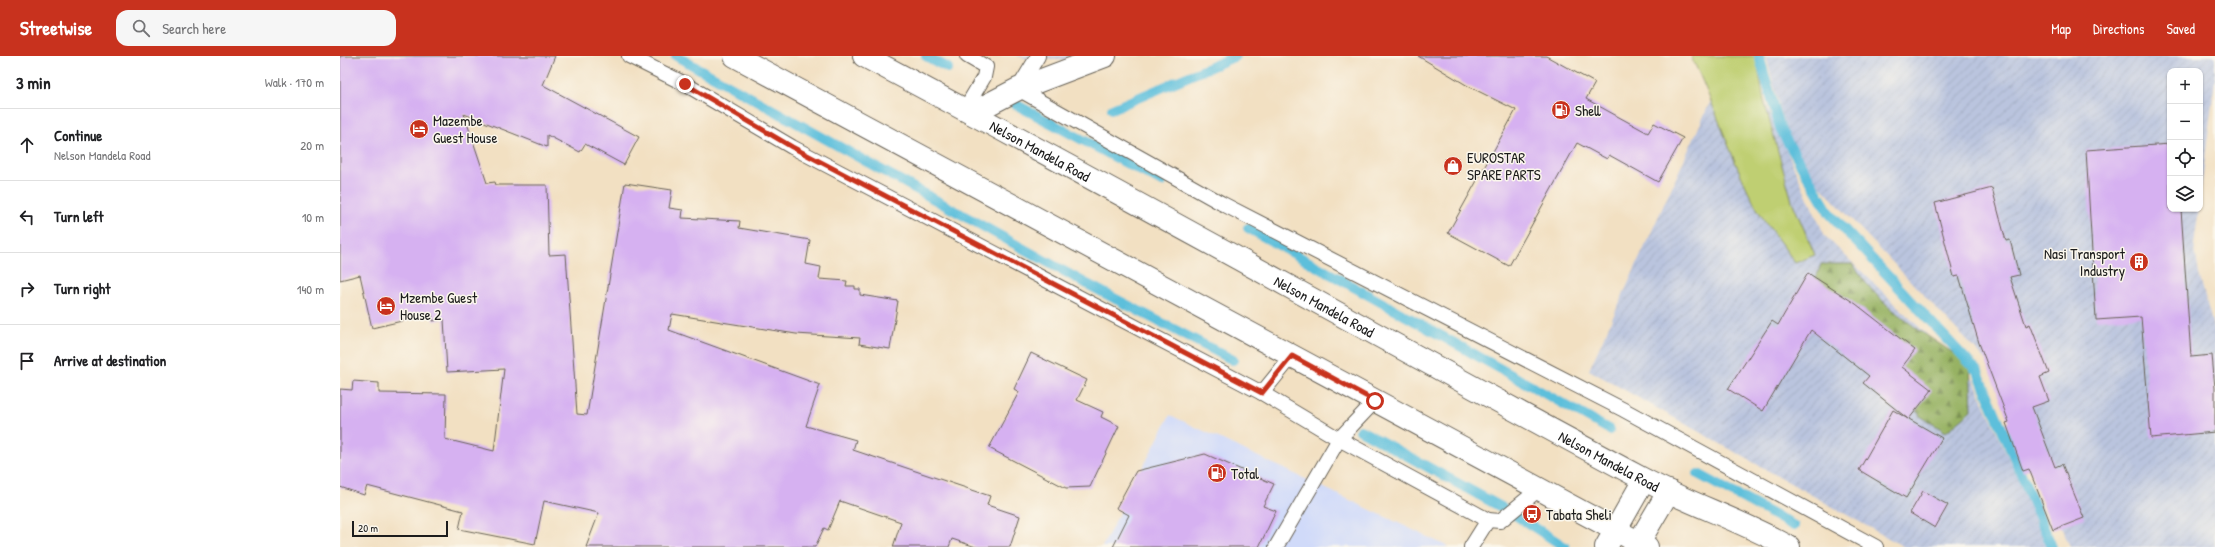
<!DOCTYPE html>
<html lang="en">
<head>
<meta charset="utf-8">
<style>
	:root { --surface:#fff; --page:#f6f6f6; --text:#202124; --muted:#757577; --line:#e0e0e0; --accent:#c8321e }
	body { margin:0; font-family:"Patrick Hand",sans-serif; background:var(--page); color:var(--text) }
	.controls { position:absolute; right:12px; top:12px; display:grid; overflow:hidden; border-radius:8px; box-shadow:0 1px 3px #0004 }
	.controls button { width:36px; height:36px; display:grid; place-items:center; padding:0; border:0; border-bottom:1px solid var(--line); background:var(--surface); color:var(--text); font:20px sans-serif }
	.scale { position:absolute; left:12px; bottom:10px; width:96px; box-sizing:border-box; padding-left:4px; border:2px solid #1c1c1c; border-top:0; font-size:11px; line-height:14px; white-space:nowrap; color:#1c1c1c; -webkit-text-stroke:3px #fbf7ec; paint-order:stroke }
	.stop { position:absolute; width:12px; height:12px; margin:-9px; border:3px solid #c8321e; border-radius:50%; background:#fff }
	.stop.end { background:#c8321e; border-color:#fff; box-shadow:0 1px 4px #0008 }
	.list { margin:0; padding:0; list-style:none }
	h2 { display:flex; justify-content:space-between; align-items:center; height:52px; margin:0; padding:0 16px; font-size:17px }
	h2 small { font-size:13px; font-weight:400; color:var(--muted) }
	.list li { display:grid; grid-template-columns:26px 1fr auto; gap:12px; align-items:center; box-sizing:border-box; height:72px; padding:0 16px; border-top:1px solid var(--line) }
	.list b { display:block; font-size:15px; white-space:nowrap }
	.list p { margin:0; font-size:13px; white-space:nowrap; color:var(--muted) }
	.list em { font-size:13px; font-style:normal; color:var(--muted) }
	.icon { flex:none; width:22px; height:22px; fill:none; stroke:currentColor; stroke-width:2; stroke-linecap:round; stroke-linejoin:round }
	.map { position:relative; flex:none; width:1875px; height:491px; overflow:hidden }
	header { display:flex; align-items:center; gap:24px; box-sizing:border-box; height:56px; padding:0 20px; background:var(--accent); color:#fff }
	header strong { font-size:19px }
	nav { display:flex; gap:22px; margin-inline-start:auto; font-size:14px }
	.search { width:280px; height:36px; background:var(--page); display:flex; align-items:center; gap:10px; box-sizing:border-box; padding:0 14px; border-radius:12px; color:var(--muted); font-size:15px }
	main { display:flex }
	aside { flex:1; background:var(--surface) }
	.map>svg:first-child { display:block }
	.built { fill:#d0daf9 }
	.industrial { fill:url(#industrial-furrows) }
	.green { fill:#bfcf72; stroke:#6e7647 }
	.forest { fill:url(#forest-firs); stroke:#5a6740 }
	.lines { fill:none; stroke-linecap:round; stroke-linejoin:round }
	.stream { stroke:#5dbfdb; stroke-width:10 }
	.building { fill:#d6b1f1 }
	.service-casing { stroke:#676156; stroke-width:16 }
	.minor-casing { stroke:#676156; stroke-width:24 }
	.secondary-casing { stroke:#676156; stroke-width:24 }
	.primary-casing { stroke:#676156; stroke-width:24 }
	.service { stroke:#fff; stroke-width:14 }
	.minor { stroke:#fff; stroke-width:22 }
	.secondary { stroke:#fff; stroke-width:22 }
	.primary { stroke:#fff; stroke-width:22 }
	.route { stroke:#c8321e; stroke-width:5 }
	.labels { text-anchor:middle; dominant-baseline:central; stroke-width:3; stroke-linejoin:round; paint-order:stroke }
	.poi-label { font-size:15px; fill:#1c1c1c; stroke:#fbf7ec; text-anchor:start }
	.street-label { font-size:15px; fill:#1c1c1c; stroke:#fbf7ec }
</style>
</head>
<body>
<header>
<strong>Streetwise</strong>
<div class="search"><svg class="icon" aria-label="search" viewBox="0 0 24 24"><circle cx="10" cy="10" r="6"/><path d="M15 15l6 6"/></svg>Search here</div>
<nav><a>Map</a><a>Directions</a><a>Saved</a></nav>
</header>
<main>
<aside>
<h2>3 min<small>Walk · 170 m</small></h2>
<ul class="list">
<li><svg class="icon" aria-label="ahead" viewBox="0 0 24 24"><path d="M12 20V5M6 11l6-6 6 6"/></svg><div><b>Continue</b><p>Nelson Mandela Road</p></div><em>20 m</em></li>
<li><svg class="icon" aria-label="left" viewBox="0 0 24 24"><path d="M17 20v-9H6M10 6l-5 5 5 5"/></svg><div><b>Turn left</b></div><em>10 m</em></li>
<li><svg class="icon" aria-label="right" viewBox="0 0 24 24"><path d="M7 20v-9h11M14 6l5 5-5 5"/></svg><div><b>Turn right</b></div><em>140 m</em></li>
<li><svg class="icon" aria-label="arrive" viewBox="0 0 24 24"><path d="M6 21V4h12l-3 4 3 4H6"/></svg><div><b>Arrive at destination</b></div></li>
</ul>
</aside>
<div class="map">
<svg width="1875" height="491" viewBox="0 0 1875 491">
	<defs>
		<pattern id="industrial-furrows" width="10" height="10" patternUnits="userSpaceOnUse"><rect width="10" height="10" fill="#bac4de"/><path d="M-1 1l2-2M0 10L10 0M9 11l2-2" fill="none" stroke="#9fa8be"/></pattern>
		<pattern id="forest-firs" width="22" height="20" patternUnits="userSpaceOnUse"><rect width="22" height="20" fill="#97b264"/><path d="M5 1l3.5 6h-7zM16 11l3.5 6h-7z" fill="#7a9052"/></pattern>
	</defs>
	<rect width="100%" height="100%" fill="#fbf7ec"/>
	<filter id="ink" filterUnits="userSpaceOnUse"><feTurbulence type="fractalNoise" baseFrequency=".025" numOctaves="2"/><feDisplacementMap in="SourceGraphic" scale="8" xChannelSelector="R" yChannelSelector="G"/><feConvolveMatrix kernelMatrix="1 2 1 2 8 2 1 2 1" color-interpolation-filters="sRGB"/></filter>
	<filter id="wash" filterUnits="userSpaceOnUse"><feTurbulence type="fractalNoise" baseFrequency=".012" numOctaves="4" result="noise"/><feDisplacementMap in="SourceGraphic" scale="16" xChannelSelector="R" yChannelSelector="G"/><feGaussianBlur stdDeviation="0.9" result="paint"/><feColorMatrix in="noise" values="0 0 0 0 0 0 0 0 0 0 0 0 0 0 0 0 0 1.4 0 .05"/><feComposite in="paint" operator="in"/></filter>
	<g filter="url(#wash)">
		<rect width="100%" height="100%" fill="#f2e0c2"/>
		<path class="built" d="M830 359 1109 491H762Z"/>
		<g class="industrial">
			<path d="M675 0H735L722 4 686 2Z"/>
			<path d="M1391 0H1404L1485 180 1634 324 1708 491H1564L1249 314Z"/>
			<path d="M1426 0H1875V24L1860 142V15H1830V153H1859L1854 188 1859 218 1875 277V491H1730L1654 313 1475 125 1446 75Z"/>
		</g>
		<path class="green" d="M1351 0H1416L1424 45 1452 145 1475 199 1455 207C1441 186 1423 166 1412 143 1389 97 1374 47 1351 0Z"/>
		<path class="forest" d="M1481 208H1513C1537 251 1590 281 1630 308L1632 354 1606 376 1580 360 1574 349 1475 225Z"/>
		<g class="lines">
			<g class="stream">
				<path d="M336 0 747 228 893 304"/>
				<path d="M586 0 608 12"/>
				<path d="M1419 0 1441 75 1490 158 1638 316 1712 491"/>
				<path d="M675 48 822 126"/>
				<path d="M772 53 896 0"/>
				<path d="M908 172 1270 374"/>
				<path d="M1020 374 1172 457 1225 491"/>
				<path d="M1358 418 1454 470"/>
			</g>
		</g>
		<g id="blocks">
			<g class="building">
				<path d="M0 0H215L203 29 299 81 284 109 245 88 240 96 207 79V91L124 58 147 127 155 126 156 129H207L209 199 226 198 237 358 247 359 285 127 332 134 329 152 343 154 342 162 400 165 399 172 470 184 466 208 481 211 479 223 507 225 506 230H515V233H520V239L558 245 550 293 519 288 520 282 456 278 332 258 329 274 480 329 466 370 516 384 513 394 650 440 647 449 680 460 670 491H636L612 483 609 491H553L561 466 500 445 488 474 484 472 475 491H246L259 457 204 445 195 488 119 473 123 455 27 430 24 439 0 431V333L12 334 13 325 39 327V337L106 338 105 383 154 395 164 313 107 316 104 263 93 265 92 258 32 272 20 219 0 224Z"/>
				<path d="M1078 0H1206L1255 27 1246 43 1308 77 1314 67 1343 82 1318 126 1269 99 1267 103 1237 87 1169 210 1108 177 1176 54 1128 30Z"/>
				<path d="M1830 88V153H1841L1851 301 1872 299 1875 332V376L1811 382 1801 261 1756 264 1746 94Z"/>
				<path d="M1652 132 1666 185 1670 184 1679 219 1670 221 1686 270 1690 268 1709 317 1700 321 1709 345 1692 351 1715 411 1722 408 1744 462 1713 474 1689 413 1683 415 1666 367 1669 366 1639 287 1619 220 1614 221 1595 147Z"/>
				<path d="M1468 217 1516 248 1575 294 1562 311 1592 334 1569 363 1602 382 1566 442 1519 414 1553 354 1568 363 1523 327 1529 320 1471 274 1423 355 1388 333 1432 265 1438 269Z"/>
				<path d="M691 297 747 324 737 344 763 356 761 361 779 370 750 431 726 432 649 392 679 336 674 333Z"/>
				<path d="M865 398 934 428 923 450 936 455 919 491H773L789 459 776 452 796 415Z"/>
				<path d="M1583 435 1608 449 1595 472 1570 457Z"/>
			</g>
		</g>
	</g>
	<g filter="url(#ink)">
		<use href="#blocks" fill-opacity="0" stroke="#676156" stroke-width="1"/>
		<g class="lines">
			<g class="service-casing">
				<g id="service">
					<path d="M289 0 345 28 452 91 922 337 999 383 1148 464 1160 465 1199 433"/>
					<path d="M698 0 678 33 881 147 1284 354 1536 491"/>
					<path d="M625 53 644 21 646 11 627 0"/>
					<path d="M922 337 952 300"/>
					<path d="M936 491 999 383 1035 345"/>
					<path d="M1131 491 1148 464"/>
				</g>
			</g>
			<g class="minor-casing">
				<path id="minor" d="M632 57 678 33 765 0"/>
			</g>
			<g class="secondary-casing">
				<g id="secondary">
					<path d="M1266 491 1304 424"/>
					<path d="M1296 491 1329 435"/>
				</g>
			</g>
			<g class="primary-casing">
				<g id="primary">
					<path d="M395 0 1307 491"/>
					<path id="s1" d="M524 0C785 138 1041 283 1301 422 1349 448 1401 464 1449 491"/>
				</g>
			</g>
			<use href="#service" class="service"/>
			<use href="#minor" class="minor"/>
			<use href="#secondary" class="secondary"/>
			<use href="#primary" class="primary"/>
		</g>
	</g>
	<g class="lines" filter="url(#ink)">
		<path class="route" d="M345 28 452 91 922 337 952 300 1035 345"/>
	</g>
	<defs>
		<g id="fuel-disc" transform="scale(1)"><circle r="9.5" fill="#c8321e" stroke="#fbf7ec"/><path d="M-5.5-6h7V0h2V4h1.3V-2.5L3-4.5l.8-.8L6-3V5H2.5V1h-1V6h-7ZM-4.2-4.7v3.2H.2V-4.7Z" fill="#fff"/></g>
		<g id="hotel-disc" transform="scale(1)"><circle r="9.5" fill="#c8321e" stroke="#fbf7ec"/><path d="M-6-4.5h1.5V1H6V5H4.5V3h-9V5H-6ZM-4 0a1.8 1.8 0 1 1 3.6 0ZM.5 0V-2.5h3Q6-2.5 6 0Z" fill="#fff"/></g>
		<g id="shop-disc" transform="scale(1)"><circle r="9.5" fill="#c8321e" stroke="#fbf7ec"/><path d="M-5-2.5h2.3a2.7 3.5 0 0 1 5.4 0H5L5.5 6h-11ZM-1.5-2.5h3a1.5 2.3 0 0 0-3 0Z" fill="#fff"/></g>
		<g id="building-disc" transform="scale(1)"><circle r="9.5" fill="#c8321e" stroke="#fbf7ec"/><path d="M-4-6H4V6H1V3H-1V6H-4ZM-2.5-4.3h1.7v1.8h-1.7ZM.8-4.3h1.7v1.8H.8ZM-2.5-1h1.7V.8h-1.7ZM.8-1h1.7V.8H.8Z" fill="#fff"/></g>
		<g id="bus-disc" transform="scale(1)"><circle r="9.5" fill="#c8321e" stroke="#fbf7ec"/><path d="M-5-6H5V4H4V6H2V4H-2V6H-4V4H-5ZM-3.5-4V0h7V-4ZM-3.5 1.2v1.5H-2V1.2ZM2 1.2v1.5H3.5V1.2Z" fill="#fff"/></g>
	</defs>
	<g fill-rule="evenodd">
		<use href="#fuel-disc" x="1221" y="54"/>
		<use href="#hotel-disc" x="79" y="73"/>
		<use href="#shop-disc" x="1113" y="110"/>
		<use href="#building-disc" x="1799" y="206"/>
		<use href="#hotel-disc" x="46" y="250"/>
		<use href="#fuel-disc" x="877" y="417"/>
		<use href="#bus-disc" x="1192" y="458"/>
	</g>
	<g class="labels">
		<g class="poi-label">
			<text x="1235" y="54">Shell</text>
			<text x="93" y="64">Mazembe<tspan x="93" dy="17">Guest House</tspan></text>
			<text x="1127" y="101">EUROSTAR<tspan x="1127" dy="17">SPARE PARTS</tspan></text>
			<text x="1785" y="197" text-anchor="end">Nasi Transport<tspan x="1785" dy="17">Industry</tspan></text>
			<text x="60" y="241">Mzembe Guest<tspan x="60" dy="17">House 2</tspan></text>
			<text x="891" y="417">Total</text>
			<text x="1206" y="458">Tabata Sheli</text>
		</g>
		<g class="street-label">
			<text stroke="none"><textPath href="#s1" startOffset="200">Nelson Mandela Road</textPath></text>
			<text stroke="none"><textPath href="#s1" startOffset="524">Nelson Mandela Road</textPath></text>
			<text stroke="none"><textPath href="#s1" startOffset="848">Nelson Mandela Road</textPath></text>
		</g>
	</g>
</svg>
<div class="controls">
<button>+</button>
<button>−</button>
<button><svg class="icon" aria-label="locate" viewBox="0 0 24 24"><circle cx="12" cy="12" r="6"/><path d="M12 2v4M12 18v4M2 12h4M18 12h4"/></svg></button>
<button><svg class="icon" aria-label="layers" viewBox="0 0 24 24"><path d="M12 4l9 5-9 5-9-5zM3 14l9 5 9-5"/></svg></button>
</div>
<div class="scale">20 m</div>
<div class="stop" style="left:1035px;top:345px"></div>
<div class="stop end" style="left:345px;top:28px"></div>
</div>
</main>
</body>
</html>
